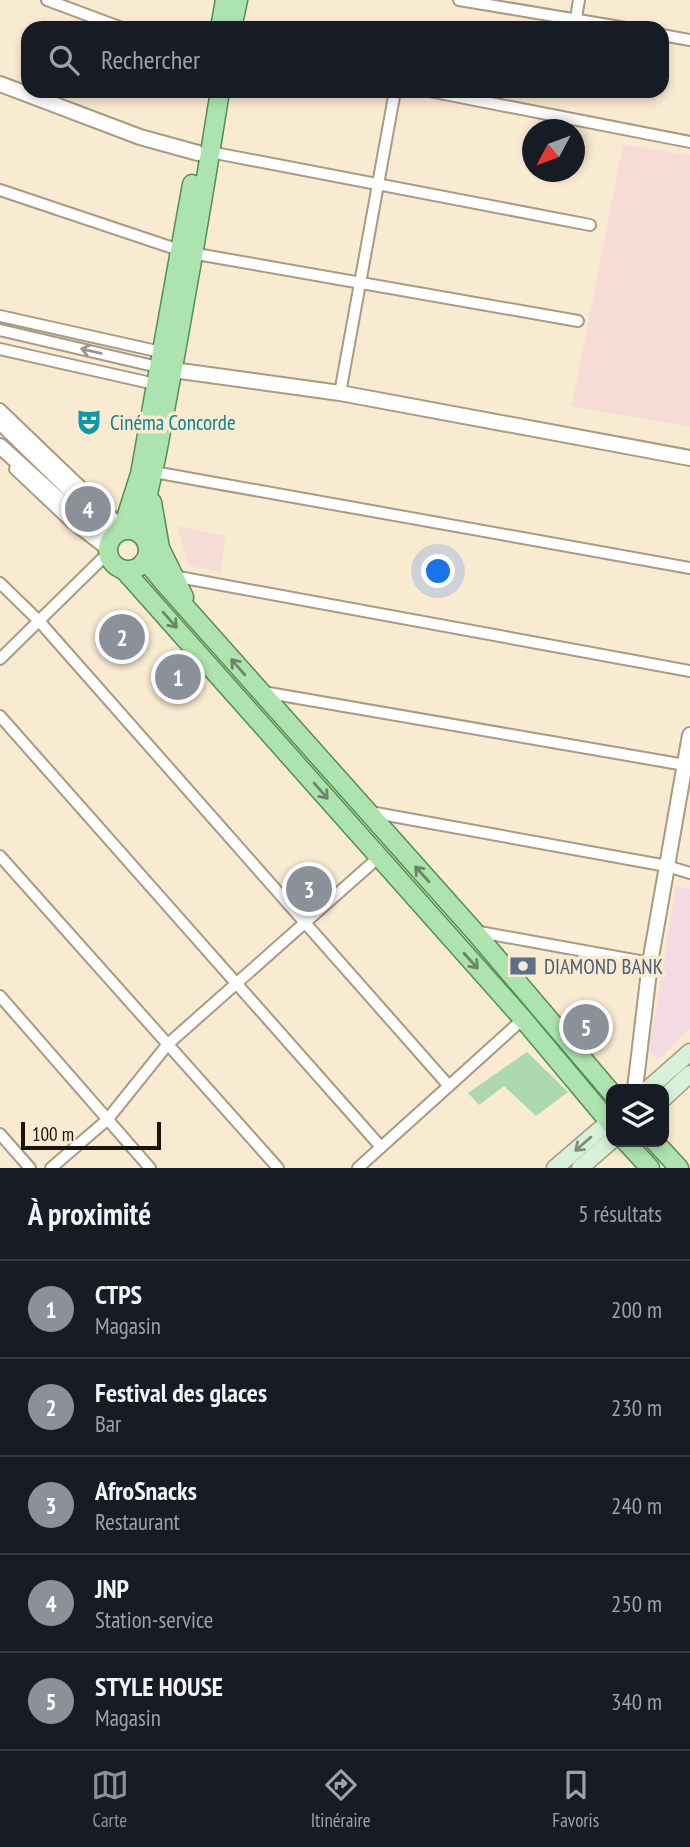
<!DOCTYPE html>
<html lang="fr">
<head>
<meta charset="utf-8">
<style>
	:root { --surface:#171b24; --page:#20242c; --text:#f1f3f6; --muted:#9ea1a6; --line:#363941; --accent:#8c9099 }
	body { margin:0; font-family:"PT Sans Narrow",sans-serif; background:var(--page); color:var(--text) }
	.controls { position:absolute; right:21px; bottom:21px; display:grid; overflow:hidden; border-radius:14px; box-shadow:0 4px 10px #0003 }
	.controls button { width:63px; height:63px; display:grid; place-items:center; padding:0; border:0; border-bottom:2px solid var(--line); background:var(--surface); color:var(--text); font:35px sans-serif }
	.compass { position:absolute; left:522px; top:119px; width:63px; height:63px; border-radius:50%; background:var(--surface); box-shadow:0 4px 10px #0003; rotate:229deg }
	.scale { position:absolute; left:21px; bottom:18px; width:140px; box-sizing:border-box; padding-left:7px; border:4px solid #19140c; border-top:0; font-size:19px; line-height:24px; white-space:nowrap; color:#19140c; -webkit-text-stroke:5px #f9ead2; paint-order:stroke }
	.you { position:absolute; left:439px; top:572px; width:24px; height:24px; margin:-18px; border:5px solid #fff; border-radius:50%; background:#1a73e8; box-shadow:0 0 0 10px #1a73e833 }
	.badge { display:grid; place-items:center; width:46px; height:46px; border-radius:50%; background:var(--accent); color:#fff; font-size:23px; font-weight:700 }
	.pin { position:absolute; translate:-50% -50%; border:4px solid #fff; box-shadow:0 2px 7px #0006 }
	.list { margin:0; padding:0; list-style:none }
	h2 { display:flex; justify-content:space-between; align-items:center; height:91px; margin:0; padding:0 28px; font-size:30px }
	h2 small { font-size:23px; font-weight:400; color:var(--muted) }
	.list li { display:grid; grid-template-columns:46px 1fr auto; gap:21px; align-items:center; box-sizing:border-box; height:98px; padding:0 28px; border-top:2px solid var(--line) }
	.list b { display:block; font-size:26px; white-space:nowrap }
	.list p { margin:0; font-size:23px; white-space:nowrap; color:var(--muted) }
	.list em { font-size:23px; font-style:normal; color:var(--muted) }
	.icon { flex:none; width:38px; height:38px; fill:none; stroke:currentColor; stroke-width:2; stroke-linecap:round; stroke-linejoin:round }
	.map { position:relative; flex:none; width:690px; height:1168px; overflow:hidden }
	.search { position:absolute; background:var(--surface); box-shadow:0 4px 10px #0003; left:21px; right:21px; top:21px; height:77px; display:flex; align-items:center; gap:18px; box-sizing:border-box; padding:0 24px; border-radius:21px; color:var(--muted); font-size:26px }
	.sheet { height:581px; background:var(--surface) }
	nav { display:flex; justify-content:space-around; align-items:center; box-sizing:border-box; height:98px; border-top:2px solid var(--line); background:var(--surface); font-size:19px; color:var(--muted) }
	nav a { display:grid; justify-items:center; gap:4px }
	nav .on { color:var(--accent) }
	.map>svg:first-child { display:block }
	.education { fill:#f5dcd5 }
	.medical { fill:#f4dae3 }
	.green { fill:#abd9ad }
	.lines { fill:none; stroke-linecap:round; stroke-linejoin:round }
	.minor-casing { stroke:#a89a83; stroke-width:14 }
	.tertiary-casing { stroke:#a89a83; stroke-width:18 }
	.secondary-casing { stroke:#a89a83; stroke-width:19 }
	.primary-casing { stroke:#558e53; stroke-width:21 }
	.minor { stroke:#fff; stroke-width:10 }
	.tertiary { stroke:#fff; stroke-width:14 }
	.secondary { stroke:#d6f1d7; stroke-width:16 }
	.primary { stroke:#ade3af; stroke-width:18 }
	.oneway { stroke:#989592 }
	.oneway2 { stroke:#6a8666 }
	.oneway3 { stroke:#818e7c }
	.labels { text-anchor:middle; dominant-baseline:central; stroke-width:7; stroke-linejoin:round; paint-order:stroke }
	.culture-label { font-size:21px; fill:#0d838f; stroke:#f9ead2; text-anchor:start }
	.service-label { font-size:21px; fill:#4e5e75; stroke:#f9ead2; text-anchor:start }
</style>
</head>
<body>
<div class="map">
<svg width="690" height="1168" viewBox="0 0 690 1168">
	<rect width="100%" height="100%" fill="#f9ead2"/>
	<g class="education">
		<path d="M623 144 690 155V427L572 406Z"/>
		<path d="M177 526 225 536 221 572 189 566Z"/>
	</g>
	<path class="medical" d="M676 886 690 889V1029L658 1059 649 1050Z"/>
	<path class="green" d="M527 1052 568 1092 536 1116 504 1086 479 1105 468 1093Z"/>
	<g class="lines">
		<g class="minor-casing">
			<g id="minor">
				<path d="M47 0 122 28"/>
				<path d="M459 0 626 28"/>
				<path d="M576 18 579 0"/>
				<path d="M662 35 690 40"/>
				<path d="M429 91 690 142"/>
				<path d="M210 152 590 225"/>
				<path d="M0 190 179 250"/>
				<path d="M191 253 578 321"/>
				<path d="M0 316 161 352"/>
				<path d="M0 330 158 367"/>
				<path d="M0 349 155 384"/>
				<path d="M340 393 395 91"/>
				<path d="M0 409 123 527"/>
				<path d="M15 469 71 522 102 546"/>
				<path d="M154 472 690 568"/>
				<path d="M173 576 690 671"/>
				<path d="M0 583 39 621 449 1086"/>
				<path d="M0 659 108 553"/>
				<path d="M263 692 685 765"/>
				<path d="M0 716 381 1147"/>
				<path d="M370 812 667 866 690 873"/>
				<path d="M0 856 278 1168"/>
				<path d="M474 931 650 963"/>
				<path d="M0 996 150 1168"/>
				<path d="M0 1134 30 1168"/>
				<path d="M51 1168 107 1120 168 1044 379 857"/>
				<path d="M358 1168 523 1019"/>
			</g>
		</g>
		<g class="tertiary-casing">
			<g id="tertiary">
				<path d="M0 84 140 137 198 153"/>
				<path d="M173 370 340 393 690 458"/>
				<path d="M0 422 115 534"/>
				<path d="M0 446 108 544"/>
				<path d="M635 1089 650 963 690 735"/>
			</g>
		</g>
		<g class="secondary-casing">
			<g id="secondary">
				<path d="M648 1089 690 1052"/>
				<path d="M664 1098 690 1074"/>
				<path d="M555 1168 611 1120"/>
				<path d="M580 1168 611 1141"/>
			</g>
		</g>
		<g class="primary-casing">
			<g id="primary">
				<path d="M220 28 225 0"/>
				<path d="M232 28 238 0"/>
				<path d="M152 502 160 548 184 597"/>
				<circle cx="128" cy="550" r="20"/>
				<path d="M118 532 125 521 140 474 192 184"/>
				<path d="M143 536C139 525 154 470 157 453 180 333 201 212 220 91"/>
				<path d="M145 560 165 584 474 931 611 1092"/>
				<path d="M124 570 523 1019 611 1124"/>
				<path d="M626 1142 650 1168"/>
				<path d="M655 1142 679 1168"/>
			</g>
		</g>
		<use href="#minor" class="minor"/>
		<use href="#tertiary" class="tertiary"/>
		<use href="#secondary" class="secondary"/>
		<use href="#primary" class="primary"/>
	</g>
	<defs><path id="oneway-shaft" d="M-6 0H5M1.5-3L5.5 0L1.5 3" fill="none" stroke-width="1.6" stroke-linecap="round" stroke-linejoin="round" transform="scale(1.75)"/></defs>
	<use class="oneway" href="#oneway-shaft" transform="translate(91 351) rotate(-167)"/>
	<g class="oneway2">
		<use href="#oneway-shaft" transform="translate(170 620) rotate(49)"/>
		<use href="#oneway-shaft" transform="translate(238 667) rotate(-131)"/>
		<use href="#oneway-shaft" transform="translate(321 791) rotate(49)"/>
		<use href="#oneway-shaft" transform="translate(422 874) rotate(-132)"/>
		<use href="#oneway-shaft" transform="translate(471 961) rotate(48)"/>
	</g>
	<use class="oneway3" href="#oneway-shaft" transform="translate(583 1144) rotate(139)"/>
	<defs>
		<g id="theatre-bare" transform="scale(2.1)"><path d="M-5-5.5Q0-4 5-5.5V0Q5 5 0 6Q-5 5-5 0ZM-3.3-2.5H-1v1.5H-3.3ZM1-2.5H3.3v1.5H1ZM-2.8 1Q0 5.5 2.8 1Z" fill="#0f9aa8" stroke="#f9ead2" stroke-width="2.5" paint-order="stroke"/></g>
		<g id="bank-bare" transform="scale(2.1)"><path d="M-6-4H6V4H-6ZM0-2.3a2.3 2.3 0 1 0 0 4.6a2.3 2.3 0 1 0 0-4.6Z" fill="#5c6f8a" stroke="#f9ead2" stroke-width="2.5" paint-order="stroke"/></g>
	</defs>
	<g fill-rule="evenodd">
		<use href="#theatre-bare" x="89" y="422"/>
		<use href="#bank-bare" x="523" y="966"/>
	</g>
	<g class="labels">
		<g class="culture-label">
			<text x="110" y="422">Cinéma Concorde</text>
		</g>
		<g class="service-label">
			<text x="544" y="966">DIAMOND BANK</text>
		</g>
	</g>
</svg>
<div class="controls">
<button><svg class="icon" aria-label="layers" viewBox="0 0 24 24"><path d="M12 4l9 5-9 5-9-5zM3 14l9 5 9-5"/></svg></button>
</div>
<svg class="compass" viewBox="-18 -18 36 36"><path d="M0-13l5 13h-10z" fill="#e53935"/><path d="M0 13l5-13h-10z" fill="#9ea1a6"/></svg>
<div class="scale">100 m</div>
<div class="you"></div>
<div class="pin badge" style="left:178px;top:677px">1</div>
<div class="pin badge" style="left:122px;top:637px">2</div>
<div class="pin badge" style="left:309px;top:889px">3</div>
<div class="pin badge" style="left:88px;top:509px">4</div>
<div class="pin badge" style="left:586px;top:1027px">5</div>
<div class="search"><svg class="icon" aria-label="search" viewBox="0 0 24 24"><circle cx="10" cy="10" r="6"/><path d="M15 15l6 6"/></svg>Rechercher</div>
</div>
<section class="sheet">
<h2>À proximité<small>5 résultats</small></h2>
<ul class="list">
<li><span class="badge">1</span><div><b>CTPS</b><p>Magasin</p></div><em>200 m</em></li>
<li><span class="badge">2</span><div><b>Festival des glaces</b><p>Bar</p></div><em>230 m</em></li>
<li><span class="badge">3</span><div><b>AfroSnacks</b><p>Restaurant</p></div><em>240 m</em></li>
<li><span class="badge">4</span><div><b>JNP</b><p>Station-service</p></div><em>250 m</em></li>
<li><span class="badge">5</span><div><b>STYLE HOUSE</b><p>Magasin</p></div><em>340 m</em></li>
</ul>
</section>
<nav>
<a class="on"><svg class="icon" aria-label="map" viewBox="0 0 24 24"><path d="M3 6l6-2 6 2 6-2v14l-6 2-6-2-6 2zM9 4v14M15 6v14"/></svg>Carte</a>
<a><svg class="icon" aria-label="directions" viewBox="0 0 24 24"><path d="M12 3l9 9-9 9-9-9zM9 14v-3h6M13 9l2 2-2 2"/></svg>Itinéraire</a>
<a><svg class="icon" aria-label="saved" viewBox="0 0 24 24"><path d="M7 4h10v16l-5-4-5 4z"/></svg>Favoris</a>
</nav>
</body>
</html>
